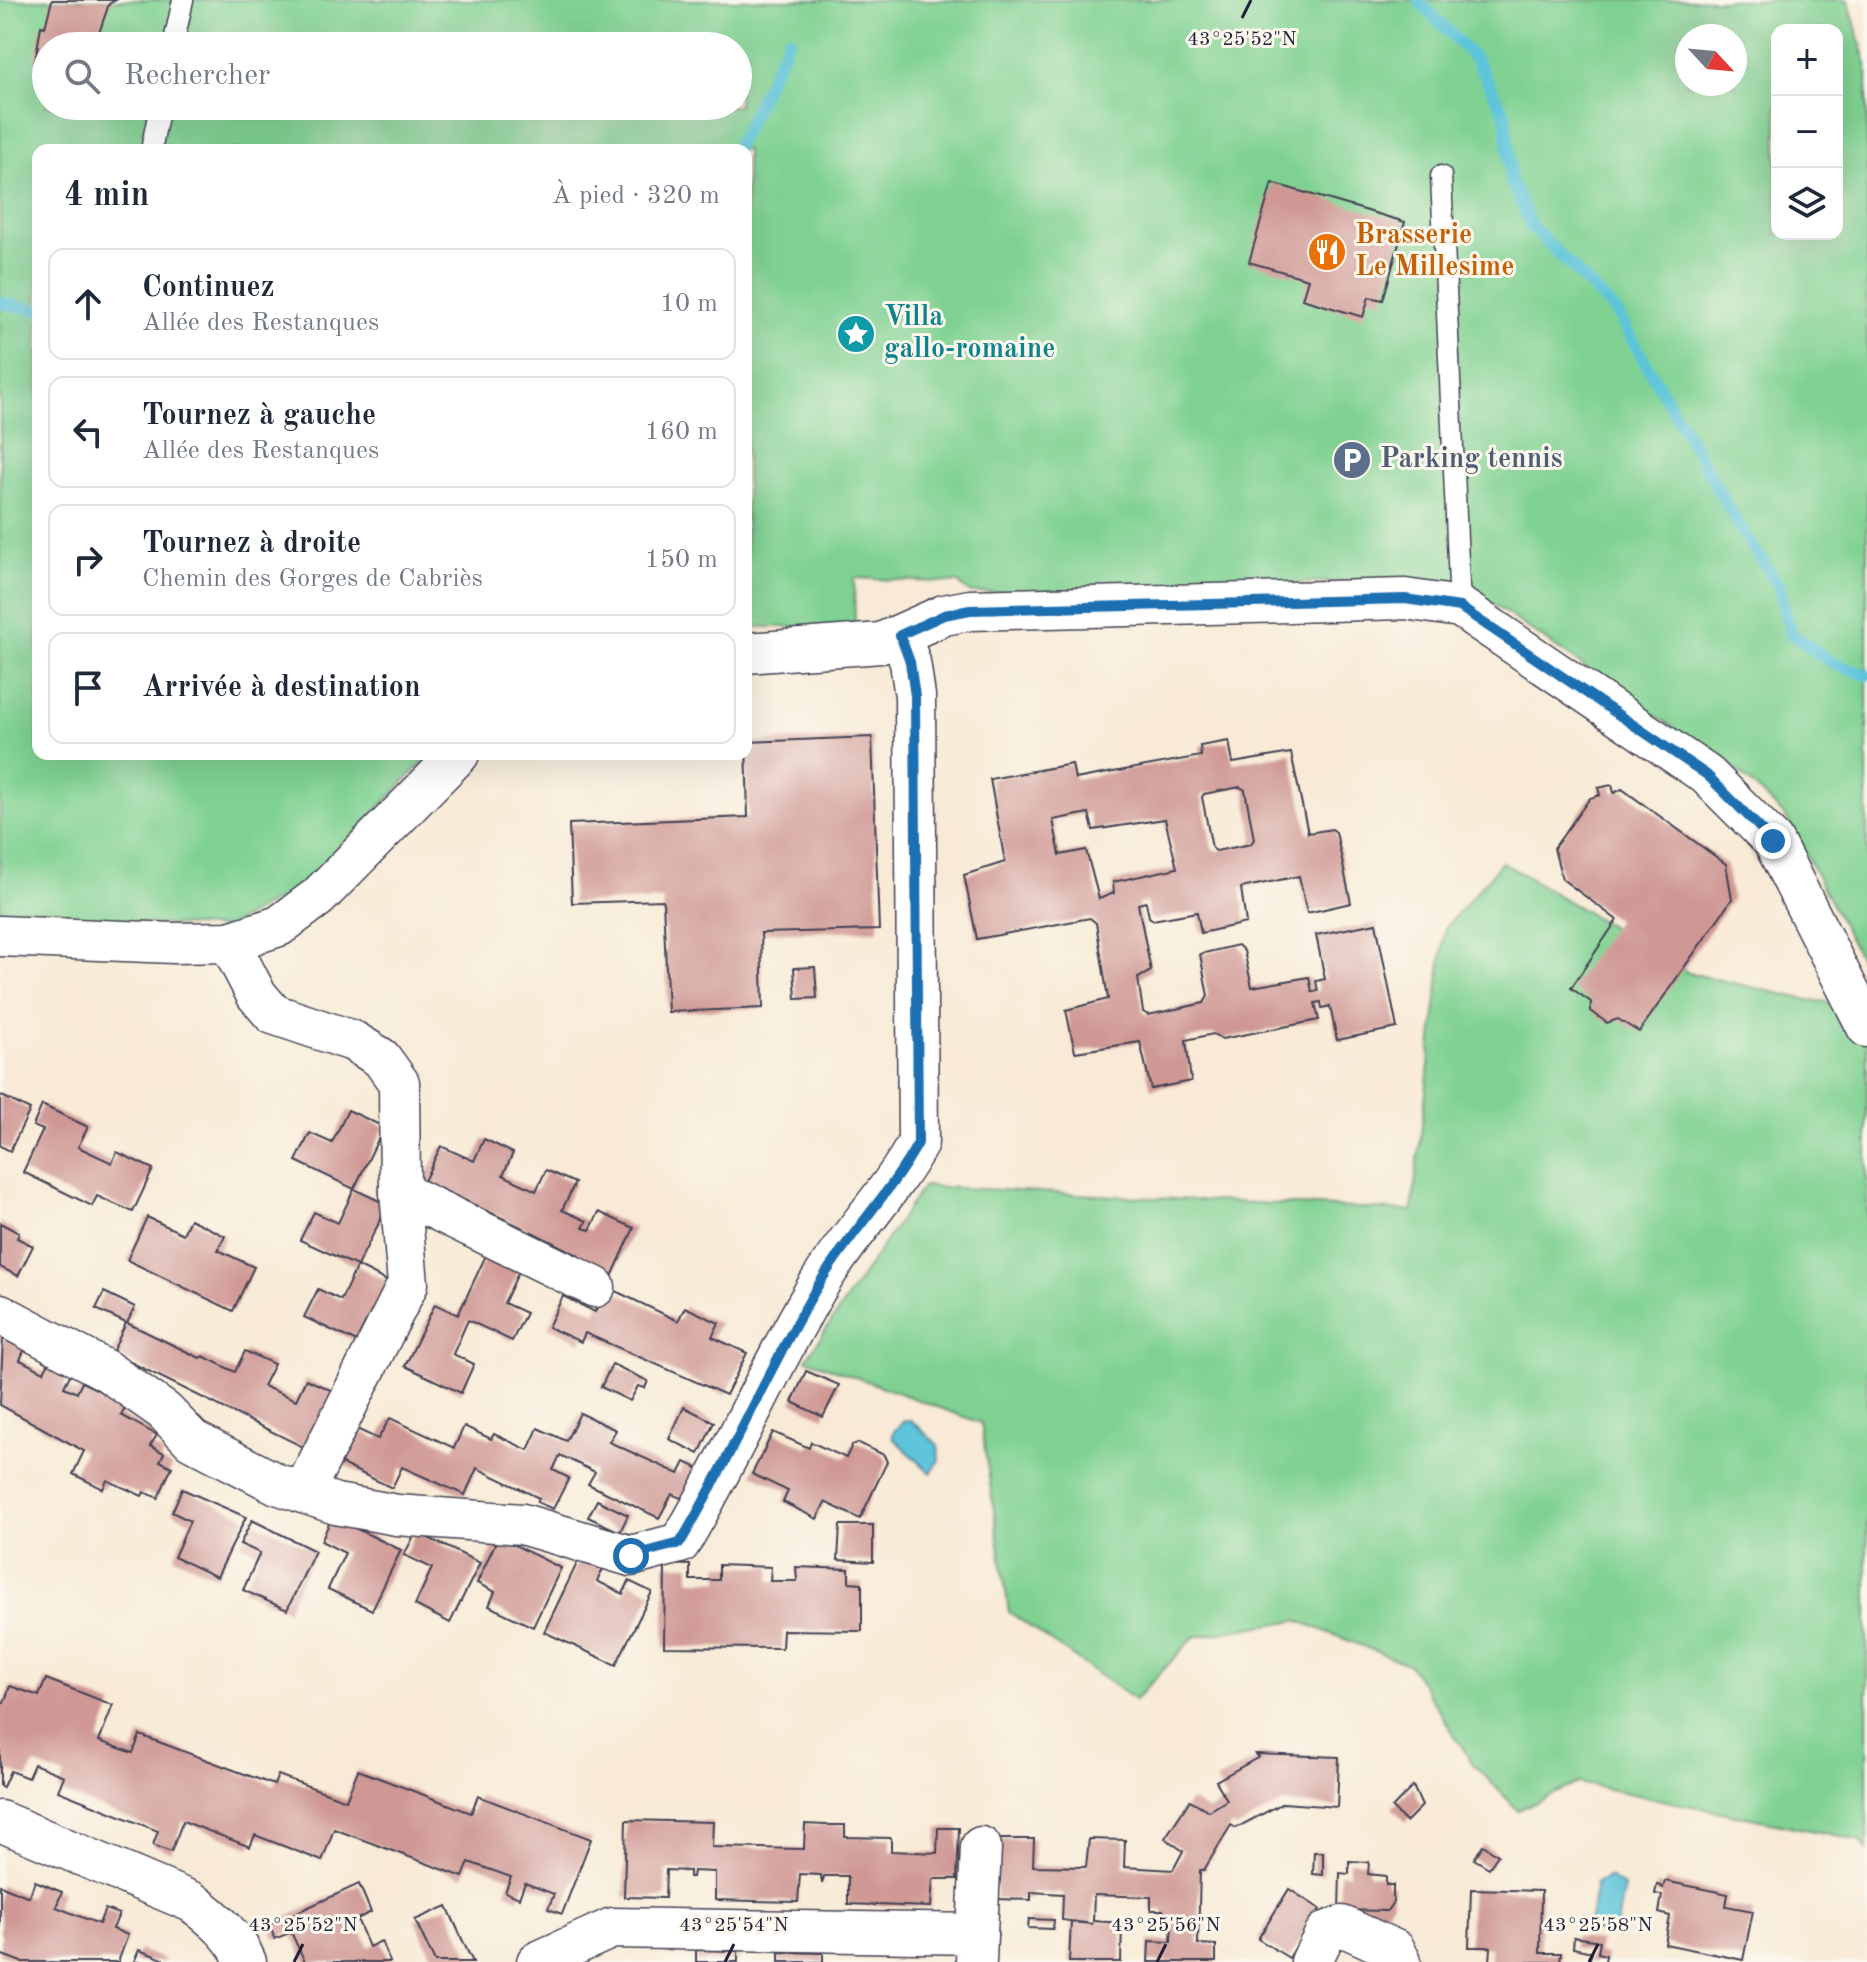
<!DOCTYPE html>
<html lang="fr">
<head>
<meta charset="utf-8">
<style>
	:root { --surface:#fff; --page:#f2f2f3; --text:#1f2937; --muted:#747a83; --line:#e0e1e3 }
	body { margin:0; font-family:"Old Standard TT",serif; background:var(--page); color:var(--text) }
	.controls { position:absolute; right:24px; top:24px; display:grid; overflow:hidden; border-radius:16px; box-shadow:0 8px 32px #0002 }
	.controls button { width:72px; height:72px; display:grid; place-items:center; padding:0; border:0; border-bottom:2px solid var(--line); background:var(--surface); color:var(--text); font:40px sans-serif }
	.compass { position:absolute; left:1675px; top:24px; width:72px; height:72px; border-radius:50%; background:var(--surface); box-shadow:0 8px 32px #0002; rotate:116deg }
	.stop { position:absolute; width:24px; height:24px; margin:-18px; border:6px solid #1f6fb2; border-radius:50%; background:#fff }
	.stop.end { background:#1f6fb2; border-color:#fff; box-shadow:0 2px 8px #0008 }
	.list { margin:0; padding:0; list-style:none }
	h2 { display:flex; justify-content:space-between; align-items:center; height:104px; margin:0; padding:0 32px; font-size:34px }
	h2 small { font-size:26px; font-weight:400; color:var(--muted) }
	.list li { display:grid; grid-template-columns:52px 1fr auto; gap:24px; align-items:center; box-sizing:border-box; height:112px; margin:0 16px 16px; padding:0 16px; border:2px solid var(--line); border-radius:16px }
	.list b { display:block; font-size:30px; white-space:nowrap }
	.list p { margin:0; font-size:26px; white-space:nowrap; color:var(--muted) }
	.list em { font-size:26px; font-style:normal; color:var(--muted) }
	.icon { flex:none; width:44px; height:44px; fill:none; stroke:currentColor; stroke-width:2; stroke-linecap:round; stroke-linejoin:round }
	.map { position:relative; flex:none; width:1867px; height:1962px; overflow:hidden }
	.search { position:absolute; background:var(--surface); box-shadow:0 8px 32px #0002; left:32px; top:32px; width:720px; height:88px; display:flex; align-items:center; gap:20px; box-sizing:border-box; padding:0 28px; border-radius:44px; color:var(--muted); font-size:30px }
	.panel { position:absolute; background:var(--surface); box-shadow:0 8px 32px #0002; left:32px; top:144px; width:720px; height:616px; border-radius:16px }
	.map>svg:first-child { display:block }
	.green { fill:#7fd192; stroke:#507a66; stroke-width:2; fill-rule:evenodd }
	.water { fill:#5dc4da; stroke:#40738a; stroke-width:2 }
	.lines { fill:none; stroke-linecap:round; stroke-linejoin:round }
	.stream { stroke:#5dc4da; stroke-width:12 }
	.building { fill:#cf9895; fill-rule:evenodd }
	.service-casing { stroke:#424052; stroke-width:23 }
	.minor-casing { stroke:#424052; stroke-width:43 }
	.service { stroke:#fff; stroke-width:20 }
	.minor { stroke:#fff; stroke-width:40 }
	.route { stroke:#1f6fb2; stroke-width:10 }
	.ticks { fill:none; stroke:#22223b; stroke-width:3 }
	.labels { text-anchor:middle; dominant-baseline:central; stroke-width:6; stroke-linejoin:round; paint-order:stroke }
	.food-label { font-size:28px; font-weight:bold; fill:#c56008; stroke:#fbf7ec; text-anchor:start }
	.culture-label { font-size:28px; font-weight:bold; fill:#0d838f; stroke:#fbf7ec; text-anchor:start }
	.service-label { font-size:28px; font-weight:bold; fill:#4e5e75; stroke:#fbf7ec; text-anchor:start }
	.ticks-label { font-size:20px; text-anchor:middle; fill:#22223b; stroke:#fbf7ec; stroke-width:6; stroke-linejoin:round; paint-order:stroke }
</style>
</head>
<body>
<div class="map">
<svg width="1867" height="1962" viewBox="0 0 1867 1962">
	<rect width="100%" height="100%" fill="#fbf7ec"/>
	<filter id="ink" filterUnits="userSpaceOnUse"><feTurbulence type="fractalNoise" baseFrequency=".0125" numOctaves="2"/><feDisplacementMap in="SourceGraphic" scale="16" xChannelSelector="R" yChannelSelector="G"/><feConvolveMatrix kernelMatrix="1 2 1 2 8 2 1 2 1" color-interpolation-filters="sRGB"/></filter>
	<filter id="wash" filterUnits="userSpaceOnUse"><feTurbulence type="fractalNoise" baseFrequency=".006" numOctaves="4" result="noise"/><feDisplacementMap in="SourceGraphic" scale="32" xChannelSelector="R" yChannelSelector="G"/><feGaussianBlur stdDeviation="1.8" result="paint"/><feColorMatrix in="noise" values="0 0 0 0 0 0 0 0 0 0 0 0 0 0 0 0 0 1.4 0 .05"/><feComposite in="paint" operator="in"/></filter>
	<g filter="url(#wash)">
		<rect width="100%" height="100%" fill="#f8ead6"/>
		<g class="green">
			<path d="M0 0H1848L1867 65V972L1786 817 1740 773 1475 592 1401 580 971 593 958 583 854 578 855 627H746V150H38V754H431L307 883 226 928 0 916ZM1777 30H1837V234H1777ZM1687 36H1735V84H1687ZM46 46H738V106H46Z"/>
			<path d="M1502 862 1689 973 1809 1000 1867 1006V1851L1859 1840 1578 1783 1518 1810 1473 1764 1410 1665 1297 1620 1194 1637 1135 1700 1009 1612 981 1423 806 1359 923 1186 1412 1211 1445 928Z"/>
		</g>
		<g class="water">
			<path d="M905 1420H911L938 1445 939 1460 931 1473 893 1438V1432Z"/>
			<path d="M1609 1877 1624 1887 1615 1935 1588 1930 1596 1883Z"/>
		</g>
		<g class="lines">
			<g class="stream">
				<path d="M1418 0 1476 60 1506 116 1511 181 1531 226 1617 313 1742 531 1779 586 1790 633 1834 664 1867 675"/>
				<path d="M735 150 789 39"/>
				<path d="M0 303 38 310"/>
			</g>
		</g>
		<g id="blocks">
			<g class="building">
				<path d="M52 0H116L109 4 99 33 110 35 107 46H46V64L35 62 41 26 45 27Z"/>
				<path d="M1272 183 1405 222 1383 300 1369 297 1363 317 1302 299 1308 279 1249 262Z"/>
				<path d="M872 737 879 930 761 933 763 1008 668 1012 663 900 572 903 569 824 748 817 746 742Z"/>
				<path d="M1229 741 1233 763 1291 753 1308 833 1332 829 1336 832 1351 903 1307 913 1299 876 1241 888 1246 923 1201 933 1197 912 1153 920 1149 917 1146 902 1138 904 1151 971 1138 978 1143 1012 1148 1015 1204 1003 1208 996 1200 954 1238 945 1244 951 1252 987 1309 977 1312 992 1318 991 1316 981 1325 979 1316 935 1376 923 1397 1028 1337 1040 1330 1006 1322 1008 1321 1002 1315 1003 1319 1020 1222 1039 1213 1034 1186 1040 1191 1081 1151 1089 1140 1042 1075 1052 1066 1010 1108 999 1096 923 1090 918 977 939 964 875 1005 862 990 779 1072 764 1075 779 1201 756 1200 746ZM1240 787 1245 790 1254 839 1251 844 1216 851 1212 848 1202 797 1204 794ZM1089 813 1093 830 1165 819 1177 868 1113 882 1114 893 1099 899 1086 850 1060 855 1053 820Z"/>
				<path d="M1612 785 1614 793 1622 789 1726 864 1732 899 1639 1032 1618 1019 1607 1023 1591 1011V1002L1571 988 1617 920 1562 879 1554 848 1590 798 1600 795 1598 788Z"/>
				<path d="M815 967 817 998 796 999 794 968Z"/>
				<path d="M0 1095 30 1110 10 1151 0 1146Z"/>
				<path d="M42 1105 88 1127 78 1147 112 1163 117 1152 153 1169 133 1212 97 1196 92 1206 23 1172 43 1130 33 1126Z"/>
				<path d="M348 1110 384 1127 354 1189 296 1161 310 1133 332 1143Z"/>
				<path d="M484 1139 513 1153 503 1175 536 1191 546 1170 575 1183 562 1210 587 1221 583 1228 590 1230 599 1212 634 1228 610 1281 574 1264 578 1255 532 1232 533 1237 523 1228 424 1181 441 1146 474 1161Z"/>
				<path d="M354 1189 388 1205 357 1266 389 1282 361 1344 304 1317 318 1289 341 1300 357 1266 300 1240 314 1212 338 1223Z"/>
				<path d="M147 1217 183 1234 190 1219 225 1236 218 1250 254 1267 233 1311 127 1260Z"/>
				<path d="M0 1223 19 1233 17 1238 33 1246 18 1276 0 1267Z"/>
				<path d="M487 1253 520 1269 504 1303 526 1313 512 1341 468 1320 453 1354 474 1364 461 1393 405 1366 435 1304 458 1315Z"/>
				<path d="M607 1287 678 1321 685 1307 719 1323 712 1337 747 1353 726 1395 585 1333 581 1342 548 1327 563 1296 595 1312Z"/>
				<path d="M104 1292 135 1307 127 1323 200 1358 203 1356 235 1372 245 1351 274 1364 263 1386 296 1400 306 1379 335 1392 307 1449 112 1353 126 1323 96 1309Z"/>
				<path d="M3 1337 25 1348 20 1360 44 1372 50 1360 72 1371 64 1387 77 1393 82 1382 127 1404 121 1415 157 1435 150 1446 164 1453 160 1461 172 1467 158 1498 144 1492 142 1496 107 1480 103 1489 73 1474 84 1451 0 1405Z"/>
				<path d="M612 1364 648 1381 645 1388 638 1386 630 1401 601 1387Z"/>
				<path d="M806 1371 839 1385 823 1417 792 1402Z"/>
				<path d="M684 1407 714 1422 699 1454 669 1439Z"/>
				<path d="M580 1413 616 1430 609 1442 679 1474 685 1462 702 1470 687 1501 672 1494 659 1518 588 1484 595 1472 560 1455 553 1470 569 1478 553 1509 537 1502 539 1498 477 1468 465 1495 402 1467 392 1488 329 1458 346 1424 378 1439 390 1418 454 1448 464 1426 491 1439 494 1434 528 1450 538 1428 566 1441Z"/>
				<path d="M773 1432 809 1448 811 1442 846 1458 852 1445 859 1443 884 1455 887 1462 860 1519 825 1502 817 1519 783 1502 788 1491 752 1474Z"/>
				<path d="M182 1489 246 1517 217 1577 174 1557 190 1521 172 1512Z"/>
				<path d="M597 1500 628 1515 620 1532 588 1517Z"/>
				<path d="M332 1517 401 1550 372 1610 328 1589 345 1553 321 1541Z"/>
				<path d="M252 1520 315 1551 287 1610 243 1590 260 1553 240 1544Z"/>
				<path d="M840 1525H873V1562L838 1560Z"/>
				<path d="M416 1532 480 1563 450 1623 415 1605 432 1568 404 1555Z"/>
				<path d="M498 1537 561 1568 533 1627 489 1606 495 1592 477 1583Z"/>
				<path d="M580 1557 603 1569 597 1581 623 1594 629 1581 652 1592 616 1665 544 1632Z"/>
				<path d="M665 1564 690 1565V1580H719V1565L771 1567 770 1581H797L796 1567 849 1569V1582L862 1583V1631L783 1630 782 1648 664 1647Z"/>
				<path d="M46 1679 113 1705 99 1741 133 1753 140 1735 274 1785 278 1775 346 1800 358 1770 471 1813 478 1796 591 1839 562 1914 548 1909 554 1894 525 1883 519 1898 505 1892 511 1877 469 1862 463 1877 334 1829 322 1861 255 1835 250 1847 183 1821 171 1852 153 1845 158 1831 58 1791 64 1776 34 1764 28 1778 10 1771 3 1787 0 1786V1702L4 1703 10 1686 39 1696Z"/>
				<path d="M1256 1754 1339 1757 1337 1807 1283 1803 1236 1828 1231 1825 1204 1870H1200L1198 1944 1216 1945V1962H1148L1149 1941 1171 1942 1172 1925H1163V1910H1151V1897L1094 1895 1093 1921 1122 1923 1121 1962H1069L1071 1922 1093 1924 1062 1920 1063 1894 1031 1892V1900L996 1899 997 1839H1034L1033 1866 1086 1867 1089 1839 1125 1840 1124 1867 1173 1870 1183 1851 1165 1838 1190 1800 1209 1811 1227 1800 1216 1781 1259 1757Z"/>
				<path d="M1413 1786 1422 1806 1406 1822 1392 1808Z"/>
				<path d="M626 1820 713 1822 712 1847 804 1849 805 1824 826 1825H845V1837L891 1838V1851L937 1853 938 1828H959L957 1879H933L931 1907 848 1904V1876H824L822 1884 821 1875 800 1874 798 1902 715 1900V1872L693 1871 692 1877H689V1871L666 1870 665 1898 624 1897Z"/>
				<path d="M1483 1845 1498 1855 1489 1868 1474 1859Z"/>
				<path d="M1314 1852H1323V1875L1313 1874Z"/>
				<path d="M1349 1861 1369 1862 1368 1874 1386 1876V1885H1393V1902L1387 1911 1339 1910 1340 1873 1349 1874Z"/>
				<path d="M35 1881 62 1892 56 1907 99 1924 105 1909 119 1914 113 1929 128 1935 118 1962H21L0 1954V1885L29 1897Z"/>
				<path d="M1665 1881 1728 1894 1726 1906 1753 1911 1743 1960 1665 1944 1670 1916 1659 1913 1662 1895 1655 1894 1657 1884 1663 1888Z"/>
				<path d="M359 1884 371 1912 357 1919 369 1947 381 1941 390 1962H305L291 1932 275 1939 269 1925Z"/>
				<path d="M1289 1889 1320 1909 1289 1958 1258 1939Z"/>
				<path d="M1471 1889 1541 1891 1540 1953H1561L1560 1962H1490L1491 1947H1469Z"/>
				<path d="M447 1906 467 1950 473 1962H435L415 1920Z"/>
				<path d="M1029 1919 1054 1920 1053 1929 1028 1928Z"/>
				<path d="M1574 1937 1600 1941 1598 1953 1606 1955 1605 1962H1589L1592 1952 1573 1948Z"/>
				<path d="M139 1950 163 1959 165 1962H134Z"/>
				<path d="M696 1950 738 1951V1962H696Z"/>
				<path d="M779 1952 823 1953V1962H779Z"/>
			</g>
		</g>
	</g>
	<g filter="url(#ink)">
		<use href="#blocks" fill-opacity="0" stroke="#424052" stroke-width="2"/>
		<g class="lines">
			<g class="service-casing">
				<g id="service">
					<path d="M173 46 183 0"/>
					<path d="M151 150 160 106"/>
					<path d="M1441 176 1460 607"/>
				</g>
			</g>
			<g class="minor-casing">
				<g id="minor">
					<path d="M746 653 881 643 944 615 970 610 1405 599 1460 607 1707 775 1773 841 1867 1027"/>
					<path d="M0 936 174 943 229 942 279 926 318 897 459 754"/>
					<path d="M229 942 256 994 273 1014 353 1041 381 1058 399 1083 400 1192 408 1284 303 1493"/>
					<path d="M400 1192 595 1287"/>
					<path d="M0 1314 107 1371 164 1411 192 1440 277 1484 336 1504 397 1515 522 1524 631 1556 680 1543C731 1459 768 1368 819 1284 849 1234 890 1194 918 1143L915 696 910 662 900 635"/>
					<path d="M0 1821 192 1902C215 1919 235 1936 246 1962"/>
					<path d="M977 1934 981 1847"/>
					<path d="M537 1962 612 1928 977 1934 976 1962"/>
					<path d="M1311 1962 1326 1932 1342 1926 1395 1950 1401 1962"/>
				</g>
			</g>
			<use href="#service" class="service"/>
			<use href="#minor" class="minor"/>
		</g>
	</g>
	<g class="lines" filter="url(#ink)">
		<path class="route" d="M631 1556 680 1543C731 1459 768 1368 819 1284 849 1234 890 1194 918 1143L915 696 910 662 900 635 944 615 970 610 1405 599 1460 607 1707 775 1773 841"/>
	</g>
	<path class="ticks" d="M1242 18 1251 0M294 1962 303 1944M725 1962 734 1944M1157 1962 1166 1944M1589 1962 1598 1944"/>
	<defs>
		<g id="restaurant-disc" transform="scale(2)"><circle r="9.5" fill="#e8710a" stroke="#fbf7ec"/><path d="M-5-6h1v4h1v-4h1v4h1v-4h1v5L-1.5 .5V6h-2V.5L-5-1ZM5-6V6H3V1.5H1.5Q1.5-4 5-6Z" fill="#fff"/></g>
		<g id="sight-disc" transform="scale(2)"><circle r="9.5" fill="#0f9aa8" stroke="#fbf7ec"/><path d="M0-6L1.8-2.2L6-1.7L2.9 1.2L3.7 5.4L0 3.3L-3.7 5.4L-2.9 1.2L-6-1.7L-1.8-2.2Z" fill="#fff"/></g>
		<g id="parking-disc" transform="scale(2)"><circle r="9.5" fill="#5c6f8a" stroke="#fbf7ec"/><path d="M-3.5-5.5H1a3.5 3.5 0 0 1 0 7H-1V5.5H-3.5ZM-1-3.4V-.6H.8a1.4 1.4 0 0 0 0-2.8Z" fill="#fff"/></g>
	</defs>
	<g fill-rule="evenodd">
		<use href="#restaurant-disc" x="1327" y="252"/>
		<use href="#sight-disc" x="856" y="334"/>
		<use href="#parking-disc" x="1352" y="460"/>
	</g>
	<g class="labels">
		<g class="food-label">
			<text x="1355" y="236">Brasserie<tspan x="1355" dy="32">Le Millesime</tspan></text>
		</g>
		<g class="culture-label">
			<text x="884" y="318">Villa<tspan x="884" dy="32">gallo-romaine</tspan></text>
		</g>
		<g class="service-label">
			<text x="1380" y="460">Parking tennis</text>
		</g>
	</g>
	<g class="ticks-label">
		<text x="1242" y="45">43°25'52"N</text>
		<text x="303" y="1931">43°25'52"N</text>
		<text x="734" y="1931">43°25'54"N</text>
		<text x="1166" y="1931">43°25'56"N</text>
		<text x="1598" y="1931">43°25'58"N</text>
	</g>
</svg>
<div class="controls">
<button>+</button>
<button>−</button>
<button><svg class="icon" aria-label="layers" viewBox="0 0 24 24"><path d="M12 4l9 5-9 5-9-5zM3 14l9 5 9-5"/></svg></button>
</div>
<svg class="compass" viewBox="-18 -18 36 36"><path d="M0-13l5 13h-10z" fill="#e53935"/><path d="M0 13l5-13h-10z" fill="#747a83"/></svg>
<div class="stop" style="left:631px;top:1556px"></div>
<div class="stop end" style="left:1773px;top:841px"></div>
<div class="search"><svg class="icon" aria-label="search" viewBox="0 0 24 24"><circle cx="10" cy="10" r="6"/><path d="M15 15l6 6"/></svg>Rechercher</div>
<section class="panel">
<h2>4 min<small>À pied · 320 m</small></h2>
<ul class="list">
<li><svg class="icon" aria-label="ahead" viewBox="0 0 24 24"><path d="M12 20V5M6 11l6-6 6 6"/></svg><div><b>Continuez</b><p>Allée des Restanques</p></div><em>10 m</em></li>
<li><svg class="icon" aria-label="left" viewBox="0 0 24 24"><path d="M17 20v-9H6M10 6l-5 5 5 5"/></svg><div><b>Tournez à gauche</b><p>Allée des Restanques</p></div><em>160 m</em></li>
<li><svg class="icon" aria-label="right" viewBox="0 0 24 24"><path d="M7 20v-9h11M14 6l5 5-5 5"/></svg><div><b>Tournez à droite</b><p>Chemin des Gorges de Cabriès</p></div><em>150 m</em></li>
<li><svg class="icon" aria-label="arrive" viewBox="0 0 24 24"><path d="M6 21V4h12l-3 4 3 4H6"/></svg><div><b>Arrivée à destination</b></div></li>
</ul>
</section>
</div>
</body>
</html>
